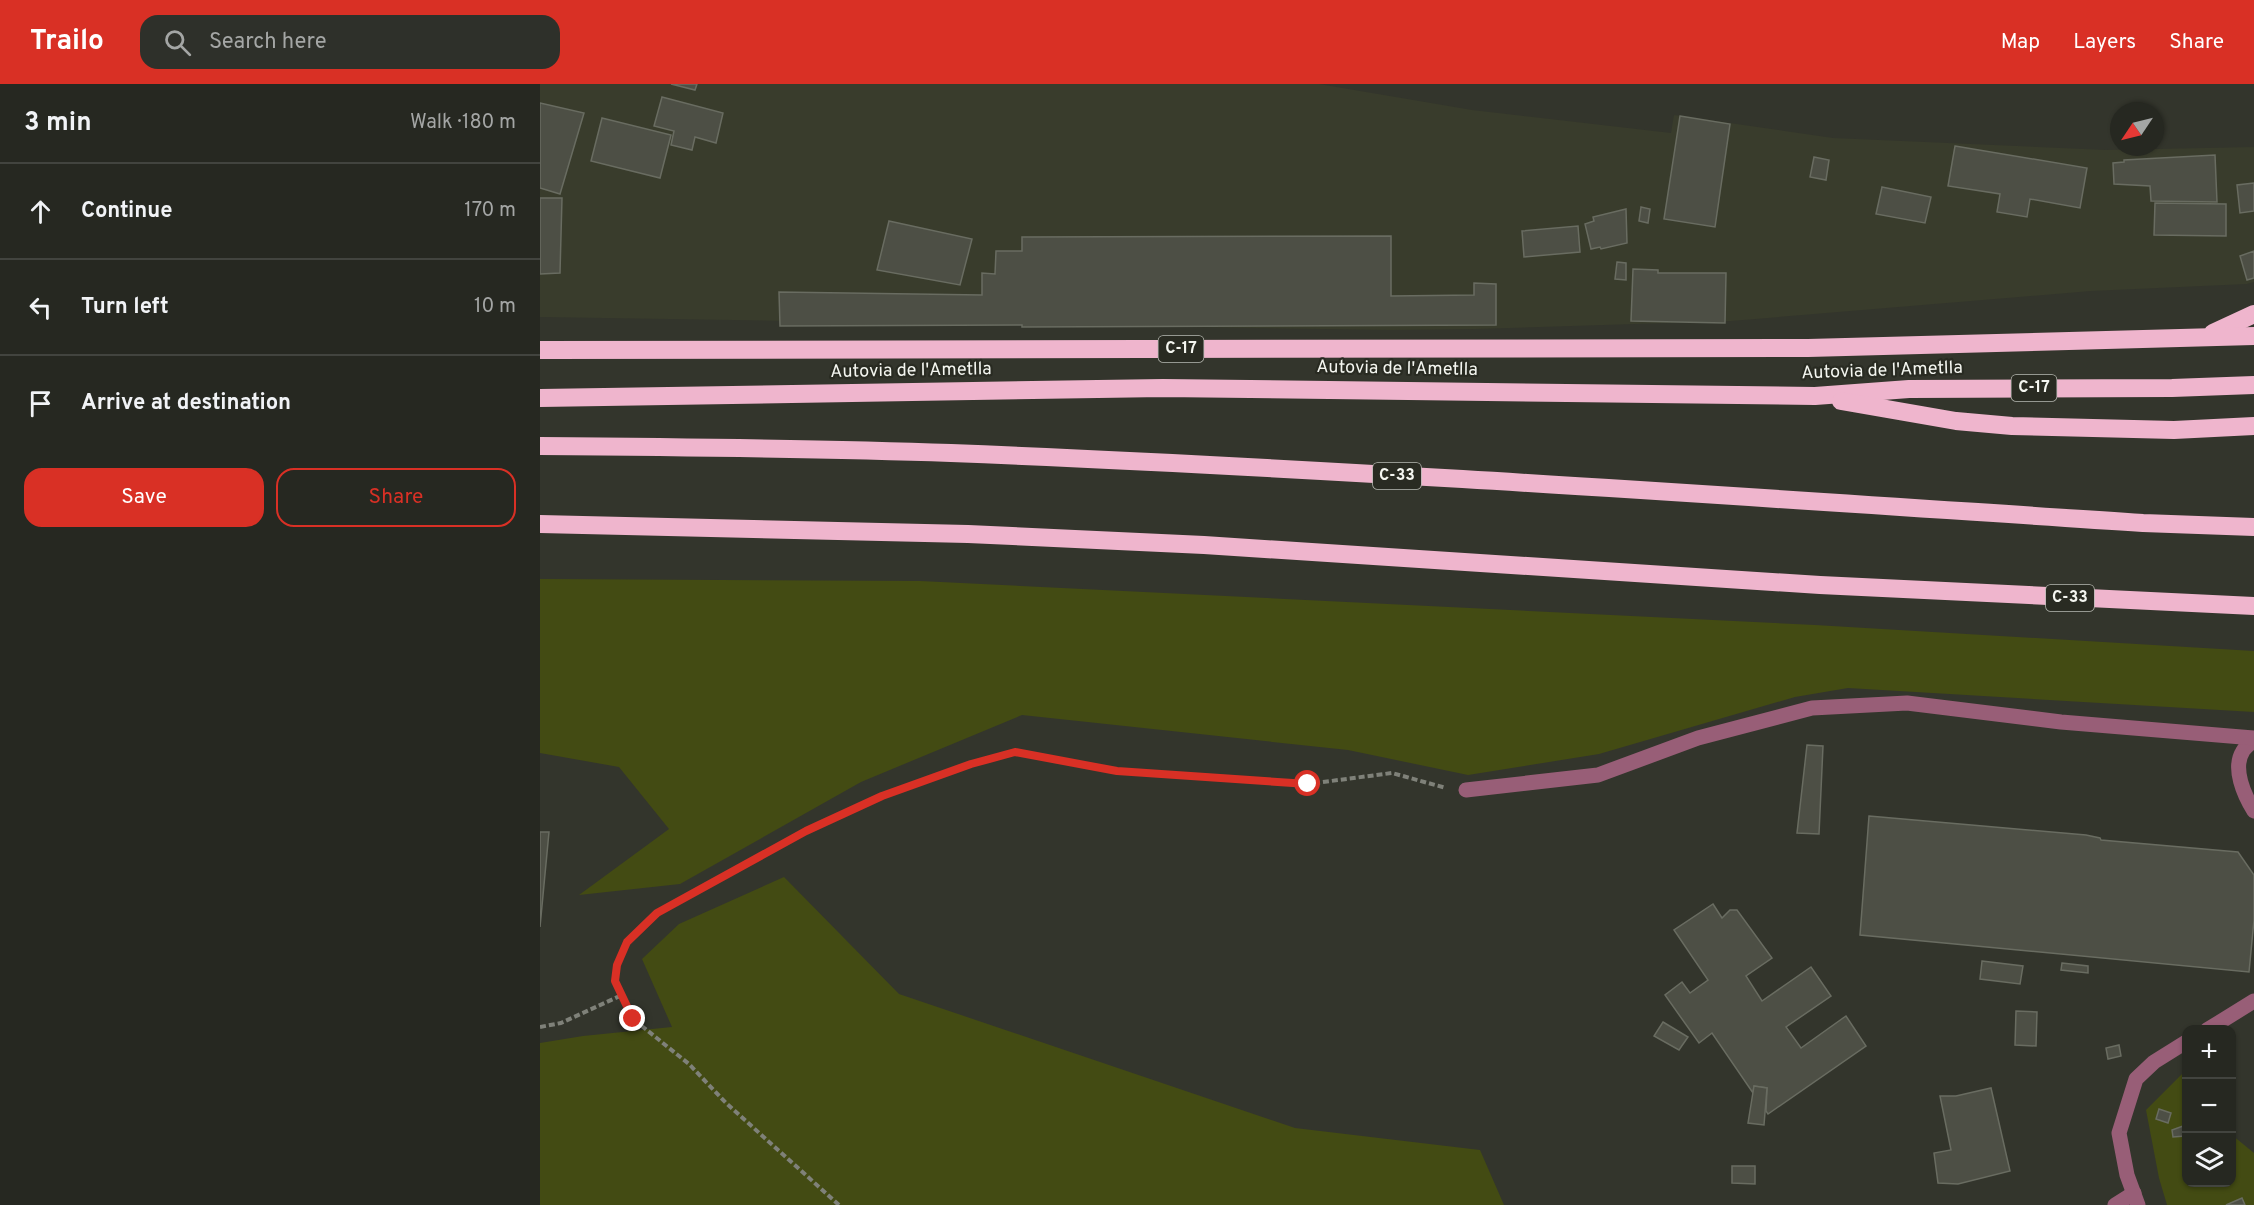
<!DOCTYPE html>
<html lang="en">
<head>
<meta charset="utf-8">
<style>
	:root { --surface:#262821; --page:#2e302a; --text:#f1f3f6; --muted:#a4a6a5; --line:#42443f; --accent:#d93025 }
	body { margin:0; font-family:Overpass,sans-serif; background:var(--page); color:var(--text) }
	.controls { position:absolute; right:18px; bottom:18px; display:grid; overflow:hidden; border-radius:12px; box-shadow:0 2px 4px #0004 }
	.controls button { width:54px; height:54px; display:grid; place-items:center; padding:0; border:0; border-bottom:2px solid var(--line); background:var(--surface); color:var(--text); font:30px sans-serif }
	.compass { position:absolute; left:1570px; top:18px; width:54px; height:54px; border-radius:50%; background:var(--surface); box-shadow:0 2px 4px #0004; rotate:235deg }
	.stop { position:absolute; width:18px; height:18px; margin:-14px; border:4px solid #d93025; border-radius:50%; background:#fff }
	.stop.end { background:#d93025; border-color:#fff; box-shadow:0 2px 6px #0008 }
	.list { margin:0; padding:0; list-style:none }
	h2 { display:flex; justify-content:space-between; align-items:center; height:78px; margin:0; padding:0 24px; font-size:26px }
	h2 small { font-size:20px; font-weight:400; color:var(--muted) }
	.list li { display:grid; grid-template-columns:39px 1fr auto; gap:18px; align-items:center; box-sizing:border-box; height:96px; padding:0 24px; border-top:2px solid var(--line) }
	.list b { display:block; font-size:22px; white-space:nowrap }
	.list em { font-size:20px; font-style:normal; color:var(--muted) }
	.actions { display:flex; gap:12px; padding:18px 24px }
	.actions a { flex:1; padding:14px 0; border:2px solid var(--accent); border-radius:18px; text-align:center; font-size:21px; color:var(--accent) }
	.actions .main { background:var(--accent); color:#fff }
	.icon { flex:none; width:33px; height:33px; fill:none; stroke:currentColor; stroke-width:2; stroke-linecap:round; stroke-linejoin:round }
	.map { position:relative; flex:none; width:1714px; height:1121px; overflow:hidden }
	header { display:flex; align-items:center; gap:36px; box-sizing:border-box; height:84px; padding:0 30px; background:var(--accent); color:#fff }
	header strong { font-size:28px }
	nav { display:flex; gap:33px; margin-inline-start:auto; font-size:21px }
	.search { width:420px; height:54px; background:var(--page); display:flex; align-items:center; gap:15px; box-sizing:border-box; padding:0 21px; border-radius:18px; color:var(--muted); font-size:22px }
	main { display:flex }
	aside { flex:1; background:var(--surface) }
	.map>svg:first-child { display:block }
	.built { fill:#393c2c }
	.green { fill:#434b13 }
	.building { fill:#4d4f45; stroke:#696c61; stroke-width:1.5 }
	.lines { fill:none; stroke-linecap:round; stroke-linejoin:round }
	.path { stroke:#7f8179; stroke-width:4; stroke-dasharray:6 3; stroke-linecap:butt }
	.lane { stroke:#985e77; stroke-width:15 }
	.highway { stroke:#efb5cd; stroke-width:18 }
	.route { stroke:#d93025; stroke-width:8 }
	.labels { text-anchor:middle; dominant-baseline:central; stroke-width:4.5; stroke-linejoin:round; paint-order:stroke }
	.shield { fill:#292b22; stroke:#b7b9b2; stroke-width:1.5 }
	.shield-label { font-size:16px; font-weight:bold; fill:#f4f6f0 }
	.street-label { font-size:18px; fill:#f4f6f0; stroke:#292b22 }
</style>
</head>
<body>
<header>
<strong>Trailo</strong>
<div class="search"><svg class="icon" aria-label="search" viewBox="0 0 24 24"><circle cx="10" cy="10" r="6"/><path d="M15 15l6 6"/></svg>Search here</div>
<nav><a>Map</a><a>Layers</a><a>Share</a></nav>
</header>
<main>
<aside>
<h2>3 min<small>Walk · 180 m</small></h2>
<ul class="list">
<li><svg class="icon" aria-label="ahead" viewBox="0 0 24 24"><path d="M12 20V5M6 11l6-6 6 6"/></svg><div><b>Continue</b></div><em>170 m</em></li>
<li><svg class="icon" aria-label="left" viewBox="0 0 24 24"><path d="M17 20v-9H6M10 6l-5 5 5 5"/></svg><div><b>Turn left</b></div><em>10 m</em></li>
<li><svg class="icon" aria-label="arrive" viewBox="0 0 24 24"><path d="M6 21V4h12l-3 4 3 4H6"/></svg><div><b>Arrive at destination</b></div></li>
</ul>
<div class="actions"><a class="main">Save</a><a>Share</a></div>
</aside>
<div class="map">
<svg width="1714" height="1121" viewBox="0 0 1714 1121">
	<rect width="100%" height="100%" fill="#33352c"/>
	<path class="built" d="M0 0H779L932 26 1131 49 1134 31 1293 54 1566 66 1714 63V198L1707 200 1551 207 1191 237 935 245 852 246 0 233Z"/>
	<g class="green">
		<path d="M0 495 380 497 1275 541 1714 567V628L1308 604 1255 613 1059 670 928 691 808 666 482 631 321 698 140 800 39 811 129 745 79 683 0 669Z"/>
		<path d="M244 793 359 910 755 1044 940 1066 964 1121H0V959L43 952 132 943 102 875 139 840Z"/>
		<path d="M1646 986V1098H1692V1051L1714 1069V1121H1627L1619 1094 1606 1026Z"/>
	</g>
	<g class="building">
		<path d="M131 0H157L155 6Z"/>
		<path d="M122 13 183 29 176 59 155 53 152 66 131 61 134 47 114 42Z"/>
		<path d="M0 19 44 29 20 110 0 104Z"/>
		<path d="M1140 32 1190 40 1175 143 1124 135Z"/>
		<path d="M62 34 131 51 120 94 51 77Z"/>
		<path d="M1415 62 1547 84 1540 124 1490 115 1487 133 1457 128 1460 110 1408 102Z"/>
		<path d="M1675 71 1677 118 1611 117 1610 102 1574 100 1573 79 1584 78V76Z"/>
		<path d="M1274 73 1289 76 1286 96 1270 93Z"/>
		<path d="M1714 99V127L1700 129 1697 101Z"/>
		<path d="M1342 103 1391 113 1385 139 1336 130Z"/>
		<path d="M0 114H22L20 189 0 190Z"/>
		<path d="M1615 119 1686 120V152L1614 151Z"/>
		<path d="M1101 123 1110 125 1108 139 1099 137Z"/>
		<path d="M1086 125 1087 159 1061 165 1060 163 1051 165 1045 140 1054 137 1053 133Z"/>
		<path d="M349 137 432 155 420 201 337 186Z"/>
		<path d="M1038 142 1040 168 984 173 982 147Z"/>
		<path d="M851 152V212L934 211V199L956 200V241L482 243V241L240 242 239 208 442 211V189L455 190 456 167H482V153Z"/>
		<path d="M1714 167V194L1707 196 1700 172Z"/>
		<path d="M1077 178 1086 179V196L1075 195Z"/>
		<path d="M1093 185 1118 186V189H1186L1185 239 1091 237Z"/>
		<path d="M1267 661 1283 662 1279 750 1257 749Z"/>
		<path d="M1329 732 1546 751 1560 754 1561 756 1698 768 1714 791V836L1709 888 1320 851Z"/>
		<path d="M0 748H9L0 843Z"/>
		<path d="M1173 820 1182 834 1190 826H1197L1232 874 1206 892 1222 917 1271 883 1291 912 1246 943 1261 964 1306 932 1326 962 1228 1030 1226 1027 1227 1004 1214 1002 1213 1009 1172 949 1159 959 1125 911 1142 898 1150 909 1168 896 1134 846Z"/>
		<path d="M1442 877 1483 882 1480 900 1440 895Z"/>
		<path d="M1522 879 1548 882V889L1521 886Z"/>
		<path d="M1476 927 1497 928 1496 962 1475 961Z"/>
		<path d="M1123 938 1148 953 1139 966 1114 952Z"/>
		<path d="M1579 961 1581 972 1568 975 1566 964Z"/>
		<path d="M1214 1002 1227 1004 1224 1041 1208 1039Z"/>
		<path d="M1451 1004 1470 1087 1418 1100 1398 1099 1394 1069 1411 1066 1400 1012H1416Z"/>
		<path d="M1619 1025 1631 1029 1628 1039 1616 1035Z"/>
		<path d="M1643 1042 1645 1052 1633 1053 1632 1046Z"/>
		<path d="M1192 1082H1215V1100L1192 1099Z"/>
		<path d="M1702 1114 1705 1121H1686Z"/>
	</g>
	<g class="lines">
		<g class="path">
			<path d="M0 943 21 939 82 911"/>
			<path d="M299 1121 186 1019 149 980 93 935 75 897 77 881 87 858 117 829 266 747 342 712 431 680 475 668 577 687 768 700 852 689 906 704"/>
		</g>
		<g class="lane">
			<path d="M1714 656C1711 659 1705 663 1703 667 1692 684 1704 711 1714 727"/>
			<path d="M926 706 1058 691 1158 654 1272 624 1367 619 1521 638 1714 654"/>
			<path d="M1667 946 1714 917"/>
			<path d="M1575 1121 1594 1109"/>
			<path d="M1598 1121 1587 1091 1579 1049 1596 995 1614 978 1646 958"/>
		</g>
		<g class="highway">
			<path d="M1673 249 1714 230"/>
			<path d="M0 266 1268 264 1714 252"/>
			<path d="M0 314 623 304 1275 312 1369 305 1632 304 1714 301"/>
			<path d="M1301 317 1416 337 1472 342 1634 346 1714 342"/>
			<path d="M0 362C137 363 274 364 411 369 809 385 1206 413 1603 439L1714 443"/>
			<path d="M0 440 428 450 664 461 1280 501 1714 522"/>
		</g>
	</g>
	<g class="lines">
		<path class="route" d="M93 935 75 897 77 881 87 858 117 829 266 747 342 712 431 680 475 668 577 687 768 700"/>
	</g>
	<g class="labels">
		<g class="shield">
			<rect x="618.5" y="252" width="45" height="26" rx="4.5"/>
			<rect x="1471.5" y="291" width="45" height="26" rx="4.5"/>
			<rect x="833" y="379" width="48" height="26" rx="4.5"/>
			<rect x="1506" y="501" width="48" height="26" rx="4.5"/>
		</g>
		<g class="shield-label">
			<text x="641" y="265">C-17</text>
			<text x="1494" y="304">C-17</text>
			<text x="857" y="392">C-33</text>
			<text x="1530" y="514">C-33</text>
		</g>
		<g class="street-label">
			<text transform="translate(857 285) rotate(1)">Autovia de l'Ametlla</text>
			<text transform="translate(371 287) rotate(-1)">Autovia de l'Ametlla</text>
			<text transform="translate(1342 287) rotate(-2)">Autovia de l'Ametlla</text>
		</g>
	</g>
</svg>
<div class="controls">
<button>+</button>
<button>−</button>
<button><svg class="icon" aria-label="layers" viewBox="0 0 24 24"><path d="M12 4l9 5-9 5-9-5zM3 14l9 5 9-5"/></svg></button>
</div>
<svg class="compass" viewBox="-18 -18 36 36"><path d="M0-13l5 13h-10z" fill="#e53935"/><path d="M0 13l5-13h-10z" fill="#a4a6a5"/></svg>
<div class="stop" style="left:768px;top:700px"></div>
<div class="stop end" style="left:93px;top:935px"></div>
</div>
</main>
</body>
</html>
